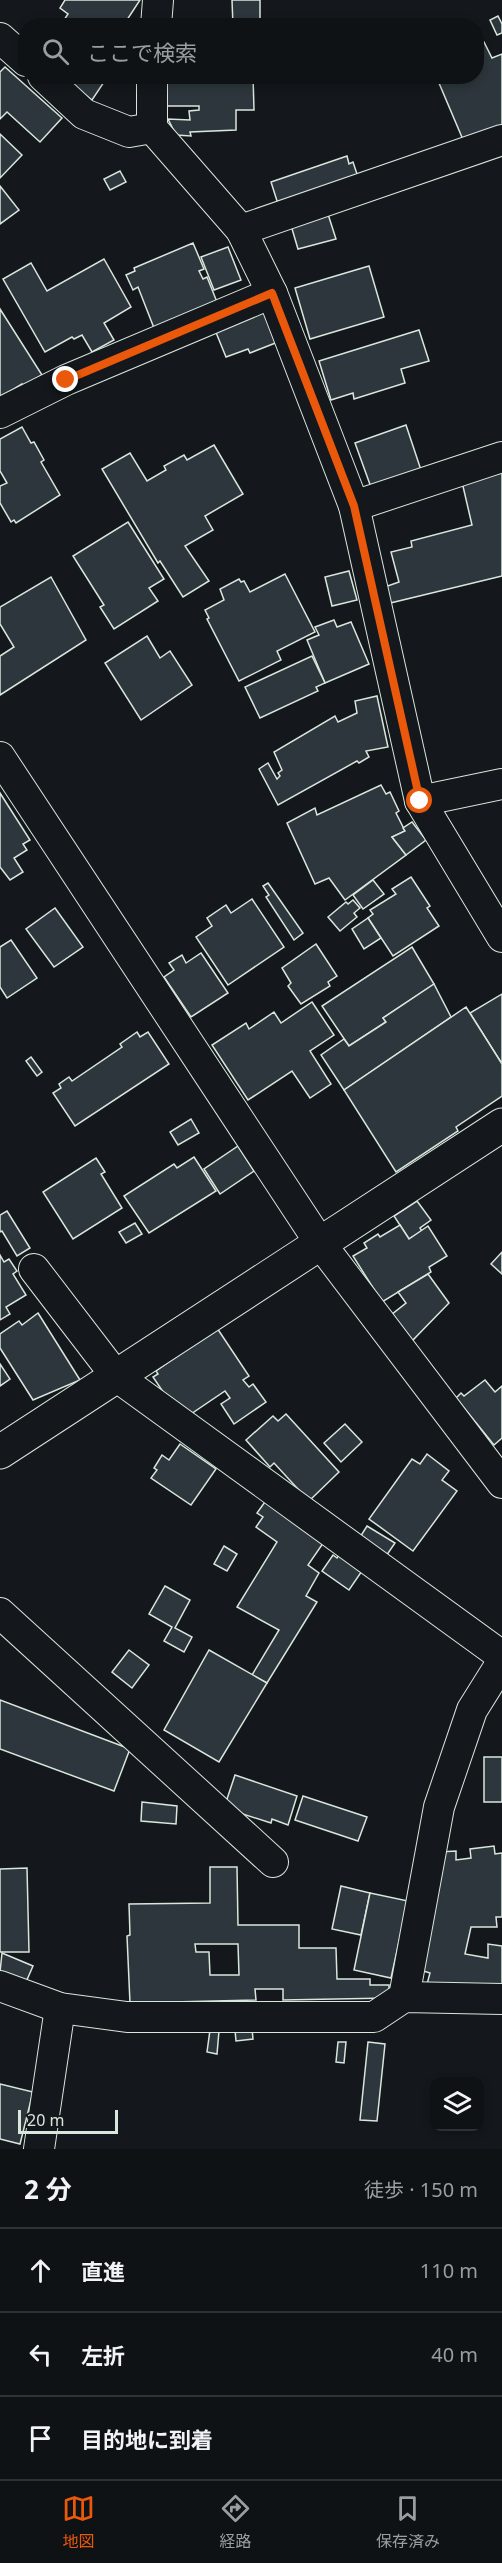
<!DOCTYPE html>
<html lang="ja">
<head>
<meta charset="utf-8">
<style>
	:root { --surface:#0f1215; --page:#1d2022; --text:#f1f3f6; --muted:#9b9ea0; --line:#2f3234; --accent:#ea580c }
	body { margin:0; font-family:"Noto Sans","Noto Sans JP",sans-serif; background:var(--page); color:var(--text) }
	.controls { position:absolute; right:18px; bottom:18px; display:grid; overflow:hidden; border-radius:12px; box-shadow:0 3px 9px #0003 }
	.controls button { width:54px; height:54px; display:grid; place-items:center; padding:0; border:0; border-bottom:2px solid var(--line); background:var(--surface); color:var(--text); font:30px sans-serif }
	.scale { position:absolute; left:18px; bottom:15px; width:100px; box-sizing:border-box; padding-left:6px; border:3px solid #d8e6dc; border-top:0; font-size:16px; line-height:21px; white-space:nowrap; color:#d8e6dc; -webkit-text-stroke:4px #14181c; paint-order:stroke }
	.stop { position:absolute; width:18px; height:18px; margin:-14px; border:4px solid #ea580c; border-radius:50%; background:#fff }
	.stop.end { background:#ea580c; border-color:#fff; box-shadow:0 2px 6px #0008 }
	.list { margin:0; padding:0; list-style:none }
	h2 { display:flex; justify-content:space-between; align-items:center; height:78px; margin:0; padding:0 24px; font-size:26px }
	h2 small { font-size:20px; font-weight:400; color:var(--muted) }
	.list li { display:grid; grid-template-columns:39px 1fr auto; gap:18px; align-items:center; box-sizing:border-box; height:84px; padding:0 24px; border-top:2px solid var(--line) }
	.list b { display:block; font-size:22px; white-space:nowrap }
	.list em { font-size:20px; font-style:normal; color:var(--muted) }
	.icon { flex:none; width:33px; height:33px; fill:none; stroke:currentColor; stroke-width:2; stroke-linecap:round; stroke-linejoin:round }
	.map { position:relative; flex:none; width:502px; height:2149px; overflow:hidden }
	.search { position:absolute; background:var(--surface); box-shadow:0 3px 9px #0003; left:18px; right:18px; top:18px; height:66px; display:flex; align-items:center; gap:15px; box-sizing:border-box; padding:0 21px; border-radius:24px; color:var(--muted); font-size:22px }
	.sheet { height:330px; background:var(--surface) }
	nav { display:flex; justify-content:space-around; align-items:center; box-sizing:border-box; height:84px; border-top:2px solid var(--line); background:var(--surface); font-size:16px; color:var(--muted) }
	nav a { display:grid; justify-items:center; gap:3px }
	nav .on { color:var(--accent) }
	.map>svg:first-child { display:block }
	.building { fill:#2c363c; stroke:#d8e6dc; stroke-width:1.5; fill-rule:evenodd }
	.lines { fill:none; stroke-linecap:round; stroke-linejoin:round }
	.street-casing { stroke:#d8e6dc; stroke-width:32 }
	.secondary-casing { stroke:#d8e6dc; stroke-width:35 }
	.street { stroke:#14181c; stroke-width:30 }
	.secondary { stroke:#14181c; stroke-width:33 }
	.route { stroke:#ea580c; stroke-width:8 }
</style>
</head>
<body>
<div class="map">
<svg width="502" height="2149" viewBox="0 0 502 2149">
	<rect width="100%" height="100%" fill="#14181c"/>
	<g class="building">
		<path d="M65 0H140L123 26H60L68 14 60 8Z"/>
		<path d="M232 0H260V26H233Z"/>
		<path d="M498 16 502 24V33L497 35 490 20Z"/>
		<path d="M484 42 492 58 502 54V126L464 142 436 76H476V46Z"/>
		<path d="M5 67 62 118 40 142 7 112 0 119V72Z"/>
		<path d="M58 76H108L92 100Z"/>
		<path d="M163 76H253L254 110H236V130L190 132 191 136 176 135 168 119 190 120 189 111 199 110V106H163Z"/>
		<path d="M0 134 22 155 0 178Z"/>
		<path d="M347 156 349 164 353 162 358 177 278 204 271 182Z"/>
		<path d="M120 171 126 182 110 190 104 179Z"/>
		<path d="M0 186 19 210 0 224Z"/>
		<path d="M327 211 336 239 298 249 290 222Z"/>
		<path d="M193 243 204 269 199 271 203 279 207 277 217 302 154 328 138 287 133 290 126 275 135 271 134 268Z"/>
		<path d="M228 247 241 280 214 290 201 257Z"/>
		<path d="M104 259 131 307 104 323 114 340 92 352 82 335 74 339 72 337 45 352 3 279 31 263 47 291Z"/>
		<path d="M369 266 384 317 310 339 295 288Z"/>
		<path d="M0 309 42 375 23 387 22 384 4 395 0 401Z"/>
		<path d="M266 311 278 342 250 353 248 349 226 357 215 330Z"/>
		<path d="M419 330 429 361 401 369 405 383 354 399 353 393 331 400 319 361Z"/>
		<path d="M406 425 422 473 372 490 355 443Z"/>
		<path d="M22 427 31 443 34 442 44 460 41 462 60 495 16 523 14 520 11 522 0 503V486L7 483 0 471V439Z"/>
		<path d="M214 445 243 494 205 516 213 530 185 546 209 581 183 597 160 561 158 563 102 469 130 453 147 481 166 470 164 466 184 455 187 460Z"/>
		<path d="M502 473V576L382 605 379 589 399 582 391 552 412 547 411 541 472 525 462 482Z"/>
		<path d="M128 522 164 579 149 588 158 601 114 629 100 607 104 605 73 556Z"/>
		<path d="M349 571 357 600 332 606 325 577Z"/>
		<path d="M285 574 315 632 277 651 281 660 239 681 207 619 209 618 205 610 224 600 220 589 239 579 241 582 244 581 250 592Z"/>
		<path d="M51 577 86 640 0 695V656L14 647 0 624V607Z"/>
		<path d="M334 620 337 627 351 622 369 664 325 683 307 640 319 635 315 627Z"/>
		<path d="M147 636 160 658 170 651 192 685 141 720 105 663Z"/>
		<path d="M312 656 325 683 316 687 318 691 260 718 245 687Z"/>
		<path d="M377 696 388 747 366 751 369 757 359 763 357 761 278 805 259 769 268 763 277 779 280 776 278 773 282 770 274 752 335 716 338 722 357 713 355 701Z"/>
		<path d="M381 785 386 794 390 792 399 811 396 813 405 831 392 837 406 855 345 900 329 878 315 884 287 823 315 808 317 815Z"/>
		<path d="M0 793 30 840 23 844 27 850 14 858 23 872 10 880 0 867Z"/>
		<path d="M412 822 426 840 406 855 392 837 405 831 403 828Z"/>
		<path d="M411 877 430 906 427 908 439 926 393 956 368 918 373 914 370 910 396 894 392 889Z"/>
		<path d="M373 880 384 894 363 909 353 895Z"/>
		<path d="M268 883 303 933 294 940 266 897 269 895 263 886Z"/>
		<path d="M252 899 284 947 228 985 196 937 212 926 207 918 226 905 231 913Z"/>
		<path d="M353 900 360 908 354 913 357 917 340 931 328 917 346 902 348 904Z"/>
		<path d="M55 908 83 947 54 967 26 929Z"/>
		<path d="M368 918 381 938 364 949 352 929Z"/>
		<path d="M11 940 37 978 7 998 0 987V947Z"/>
		<path d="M316 944 337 976 328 982 330 986 301 1004 288 986 291 983 282 968Z"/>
		<path d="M412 947 434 984 383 1018 386 1022 349 1046 322 1006Z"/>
		<path d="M201 953 228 993 191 1017 164 977 174 970 169 963 182 955 186 963Z"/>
		<path d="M434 984 451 1017 344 1090 321 1055 344 1039 349 1046 386 1022 383 1018Z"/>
		<path d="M502 994V1064L470 1013Z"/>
		<path d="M312 1002 334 1035 310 1051 331 1084 310 1098 292 1071 248 1100 212 1045 246 1023 249 1029 274 1012 281 1023Z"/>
		<path d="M466 1007 502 1064V1096L456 1127 458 1131 396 1172 344 1090Z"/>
		<path d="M137 1032 140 1037 148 1032 169 1064 75 1126 53 1093 61 1088 59 1084 69 1077 72 1081 122 1047 120 1044Z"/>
		<path d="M31 1057 42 1072 37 1076 26 1061Z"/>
		<path d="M191 1119 199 1133 178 1145 170 1132Z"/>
		<path d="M238 1146 254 1171 220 1194 204 1169Z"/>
		<path d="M194 1157 216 1191 149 1233 124 1196 174 1164 177 1168Z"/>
		<path d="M96 1158 105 1172 101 1174 122 1208 73 1239 43 1192Z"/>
		<path d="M417 1201 431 1220 420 1228 422 1231 409 1239 394 1216Z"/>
		<path d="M7 1211 30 1248 17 1256 2 1231 0 1232V1215Z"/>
		<path d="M135 1223 142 1234 126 1243 119 1232Z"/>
		<path d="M400 1225 409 1239 428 1226 447 1256 429 1267 431 1272 382 1302 353 1256 367 1248 364 1243 378 1234 380 1237Z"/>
		<path d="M502 1252V1274L491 1264Z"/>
		<path d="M0 1255 4 1262 9 1259 17 1271 13 1274 26 1295 6 1307 10 1314 0 1320Z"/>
		<path d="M428 1274 449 1303 411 1342 391 1315 406 1303 398 1292Z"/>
		<path d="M38 1313 80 1380 33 1400 0 1348V1334L19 1321 22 1325Z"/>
		<path d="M217 1328 249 1376 243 1380 249 1387 253 1384 266 1402 234 1424 221 1404 230 1398 225 1391 182 1420 153 1377 158 1374 156 1371Z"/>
		<path d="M0 1364 10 1379 0 1386Z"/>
		<path d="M485 1380 495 1392 502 1386V1438L494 1445 456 1398 461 1393 464 1396Z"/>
		<path d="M286 1414 339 1472 309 1501 274 1463 270 1467 246 1440 273 1416 278 1421Z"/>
		<path d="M345 1424 362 1442 341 1462 324 1443Z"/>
		<path d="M180 1444 216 1469 191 1505 151 1478 157 1470 154 1468 162 1455 169 1460Z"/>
		<path d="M427 1454 449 1471 442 1480 457 1491 413 1551 369 1519 412 1459 420 1464Z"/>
		<path d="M267 1499 326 1539 308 1565 319 1573 306 1596 317 1602 267 1683 252 1675 279 1630 237 1607 277 1542 256 1527 263 1517 257 1513Z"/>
		<path d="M367 1526 395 1543 384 1559 357 1542Z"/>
		<path d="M224 1546 237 1554 227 1571 214 1564Z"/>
		<path d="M341 1552 364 1568 349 1590 322 1571 333 1555 337 1558Z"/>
		<path d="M165 1586 190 1600 175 1628 192 1637 184 1652 164 1641 172 1627 149 1614Z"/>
		<path d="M129 1650 149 1665 132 1688 112 1672Z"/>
		<path d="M209 1650 267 1683 219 1762 164 1730Z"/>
		<path d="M0 1700 130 1749 114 1791 0 1749Z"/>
		<rect x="484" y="1757" width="18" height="45"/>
		<path d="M235 1775 297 1796 288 1825 272 1819 271 1823 224 1808Z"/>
		<path d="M303 1796 367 1817 358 1841 295 1820Z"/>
		<path d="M142 1802 177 1806 176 1824 141 1821Z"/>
		<path d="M494 1846 495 1854 502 1853V1917H496L497 1927H471L465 1954 488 1958V1944L502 1946V1989L427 1984 430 1973 414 1968 439 1852 456 1851V1860L471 1858 470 1849Z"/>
		<path d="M210 1867H237L238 1925H299V1948H336L337 1979H370V1985H389V1998L283 2000V1989H255L256 2000 130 2003 127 1936 130 1935 129 1904 210 1903ZM195 1944H238L239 1975H210L209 1952H196Z"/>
		<path d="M27 1868 29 1952H0V1869Z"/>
		<path d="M341 1886 370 1893 361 1935 332 1929Z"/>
		<path d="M370 1893 408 1901 391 1978 354 1970Z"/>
		<path d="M2 1953 33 1966 26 1982 0 1972Z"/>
		<path d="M252 2029 253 2039 236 2041 235 2030Z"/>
		<path d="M210 2030 219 2031 217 2054 207 2052Z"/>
		<path d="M338 2042H346L344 2063 336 2062Z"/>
		<path d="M368 2042 385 2044 377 2121 360 2120Z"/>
		<path d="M0 2084 33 2092 20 2144 0 2139Z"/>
	</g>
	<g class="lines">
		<g class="street-casing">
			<g id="street">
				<path d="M156 26 158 0"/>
				<path d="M0 38 26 61"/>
				<path d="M43 76 84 114 129 132 152 128"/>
				<path d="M152 76V128L241 230 272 293 354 506 420 801 502 937"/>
				<path d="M241 230 502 140"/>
				<path d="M0 413 66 380 272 293"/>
				<path d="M354 506 502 457"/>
				<path d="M0 757 320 1243 502 1483"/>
				<path d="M420 801 502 784"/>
				<path d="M34 1269 116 1376 502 1656"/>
				<path d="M0 1613 273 1862"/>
				<path d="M0 1986 60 2008 127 2017H374L404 1997 502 1999"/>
				<path d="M404 1997 439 1807 472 1710 502 1662"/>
				<path d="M39 2149 60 2008"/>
			</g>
		</g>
		<g class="secondary-casing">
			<path id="secondary" d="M0 1452 502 1125"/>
		</g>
		<use href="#street" class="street"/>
		<use href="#secondary" class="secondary"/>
	</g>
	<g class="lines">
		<path class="route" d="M66 380 272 293 354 506 420 801"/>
	</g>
</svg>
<div class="controls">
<button><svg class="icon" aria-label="layers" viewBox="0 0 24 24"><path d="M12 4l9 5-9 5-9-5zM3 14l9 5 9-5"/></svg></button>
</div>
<div class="scale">20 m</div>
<div class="stop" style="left:420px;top:801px"></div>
<div class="stop end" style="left:66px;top:380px"></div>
<div class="search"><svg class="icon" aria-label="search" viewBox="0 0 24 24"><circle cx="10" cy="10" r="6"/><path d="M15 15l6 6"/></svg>ここで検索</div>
</div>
<section class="sheet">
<h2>2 分<small>徒歩 · 150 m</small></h2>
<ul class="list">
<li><svg class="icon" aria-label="ahead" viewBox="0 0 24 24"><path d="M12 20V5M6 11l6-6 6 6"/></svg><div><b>直進</b></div><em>110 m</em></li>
<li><svg class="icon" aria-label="left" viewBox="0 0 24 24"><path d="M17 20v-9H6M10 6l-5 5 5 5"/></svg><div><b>左折</b></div><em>40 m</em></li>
<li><svg class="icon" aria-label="arrive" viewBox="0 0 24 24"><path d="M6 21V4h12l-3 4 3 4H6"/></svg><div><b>目的地に到着</b></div></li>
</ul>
</section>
<nav>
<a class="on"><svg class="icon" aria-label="map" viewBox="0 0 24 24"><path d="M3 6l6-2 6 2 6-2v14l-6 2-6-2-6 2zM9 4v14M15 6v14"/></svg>地図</a>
<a><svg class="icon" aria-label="directions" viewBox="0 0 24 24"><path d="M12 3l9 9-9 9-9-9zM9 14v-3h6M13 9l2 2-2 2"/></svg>経路</a>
<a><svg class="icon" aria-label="saved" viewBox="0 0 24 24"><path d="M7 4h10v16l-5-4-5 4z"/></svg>保存済み</a>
</nav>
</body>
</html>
